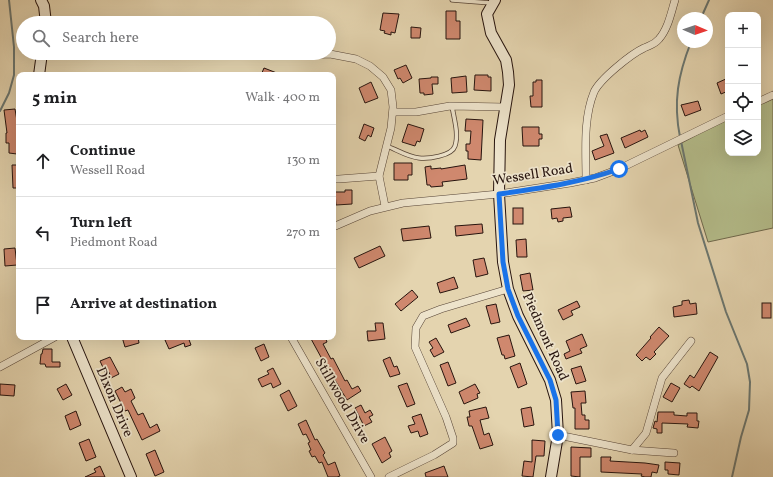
<!DOCTYPE html>
<html lang="en">
<head>
<meta charset="utf-8">
<style>
	:root { --surface:#fff; --page:#f2f2f2; --text:#202124; --muted:#757577; --line:#e0e0e0 }
	body { margin:0; font-family:Vollkorn,serif; background:var(--page); color:var(--text) }
	.controls { position:absolute; right:12px; top:12px; display:grid; overflow:hidden; border-radius:8px; box-shadow:0 4px 16px #0002 }
	.controls button { width:36px; height:36px; display:grid; place-items:center; padding:0; border:0; border-bottom:1px solid var(--line); background:var(--surface); color:var(--text); font:20px sans-serif }
	.compass { position:absolute; left:677px; top:12px; width:36px; height:36px; border-radius:50%; background:var(--surface); box-shadow:0 4px 16px #0002; rotate:92deg }
	.stop { position:absolute; width:12px; height:12px; margin:-9px; border:3px solid #1a73e8; border-radius:50%; background:#fff }
	.stop.end { background:#1a73e8; border-color:#fff; box-shadow:0 1px 4px #0008 }
	.list { margin:0; padding:0; list-style:none }
	h2 { display:flex; justify-content:space-between; align-items:center; height:52px; margin:0; padding:0 16px; font-size:17px }
	h2 small { font-size:13px; font-weight:400; color:var(--muted) }
	.list li { display:grid; grid-template-columns:26px 1fr auto; gap:12px; align-items:center; box-sizing:border-box; height:72px; padding:0 16px; border-top:1px solid var(--line) }
	.list b { display:block; font-size:15px; white-space:nowrap }
	.list p { margin:0; font-size:13px; white-space:nowrap; color:var(--muted) }
	.list em { font-size:13px; font-style:normal; color:var(--muted) }
	.icon { flex:none; width:22px; height:22px; fill:none; stroke:currentColor; stroke-width:2; stroke-linecap:round; stroke-linejoin:round }
	.map { position:relative; flex:none; width:773px; height:477px; overflow:hidden }
	.search { position:absolute; background:var(--surface); box-shadow:0 4px 16px #0002; left:16px; top:16px; width:320px; height:44px; display:flex; align-items:center; gap:10px; box-sizing:border-box; padding:0 14px; border-radius:22px; color:var(--muted); font-size:15px }
	.panel { position:absolute; background:var(--surface); box-shadow:0 4px 16px #0002; left:16px; top:72px; width:320px; height:268px; border-radius:8px }
	.map>svg:first-child { display:block }
	.green { fill:#b4bd8b; stroke:#6e684c }
	.lines { fill:none; stroke-linecap:round; stroke-linejoin:round }
	.stream { stroke:#6a7670; stroke-width:2 }
	.building { fill:#cf886e; stroke:#27140e }
	.lane-casing { stroke:#564436; stroke-width:5 }
	.street-casing { stroke:#564436; stroke-width:8 }
	.secondary-casing { stroke:#27140e; stroke-width:12 }
	.lane { stroke:#ede3cb; stroke-width:3.5 }
	.street { stroke:#ede3cb; stroke-width:7 }
	.secondary { stroke:#ede3cb; stroke-width:10 }
	.route { stroke:#1a73e8; stroke-width:5 }
	.labels { text-anchor:middle; dominant-baseline:central; stroke-width:3.5; stroke-linejoin:round; paint-order:stroke }
	.street-label { font-size:14px; fill:#27140e; stroke:#ede3cb }
</style>
</head>
<body>
<div class="map">
<svg width="773" height="477" viewBox="0 0 773 477">
	<rect width="100%" height="100%" fill="#e4d4af"/>
	<filter id="stains"><feTurbulence type="fractalNoise" baseFrequency=".005" numOctaves="4"/><feColorMatrix values="0 0 0 0 .2 0 0 0 0 .09 0 0 0 0 .02 0 0 0 .5 -.17"/></filter>
	<radialGradient id="worn" r=".72"><stop offset=".6" stop-color="#630" stop-opacity="0"/><stop offset="1" stop-color="#630" stop-opacity=".3"/></radialGradient>
	<path class="green" d="M773 95V228L708 242 678 145 728 118V153H758V102Z"/>
	<g class="lines">
		<g class="stream">
			<path d="M701 18 709 0"/>
			<path d="M0 111 9 93 14 75V47L9 0"/>
			<path d="M680 137C673 102 678 75 691 42"/>
			<path d="M681 141 698 223 726 312 747 364 750 382 749 410 741 437 732 477"/>
		</g>
	</g>
	<g class="building">
		<path d="M446 11H456V21H460V39H446Z"/>
		<path d="M383 13 399 14 395 33 391 32V35L384 33 385 31 380 30Z"/>
		<path d="M411 27 421 28 420 38H411Z"/>
		<path d="M406 65 412 78 403 83 400 78 398 79 394 70Z"/>
		<path d="M264 68 282 75H261Z"/>
		<path d="M475 75H488V77H491V91L474 90Z"/>
		<path d="M466 76 467 92 452 93 451 78Z"/>
		<path d="M431 77H438V84H432L433 94 424 95V93H420L419 79 431 78Z"/>
		<path d="M728 78V91L721 94 717 83Z"/>
		<path d="M536 80H542V107H531L530 96H533V82H536Z"/>
		<path d="M371 82 378 98 365 103 359 88Z"/>
		<path d="M698 101 701 110 685 116 681 105Z"/>
		<path d="M15 109 19 133V143L17 144V154L9 153V143H6V133H7L4 110Z"/>
		<path d="M466 119 483 120 481 160 468 159V151H466V144H470L471 131H465Z"/>
		<path d="M364 124 374 128 371 137 368 135 365 141 359 138Z"/>
		<path d="M408 124 424 129 420 142 417 141 415 146 402 142Z"/>
		<path d="M522 127H539V134H542V139H539V146H523Z"/>
		<path d="M640 130 641 132 645 130 648 137 625 148 621 138Z"/>
		<path d="M607 134 614 153 595 160 592 151 604 146 600 136Z"/>
		<path d="M394 163H412V175H408V180H394Z"/>
		<path d="M12 165H19V188H13Z"/>
		<path d="M465 165 467 179 442 182 443 186 431 187 430 185H427L425 167 431 166V169L441 168V169Z"/>
		<path d="M345 190H352V204L336 205 335 192H345Z"/>
		<path d="M570 207 572 217 563 218V221L558 222 557 218 552 219 551 209Z"/>
		<rect x="513" y="208" width="10" height="16"/>
		<path d="M482 224 483 233 456 236 455 226Z"/>
		<path d="M429 226 431 238 403 241 401 229Z"/>
		<path d="M526 239 527 257H517L516 240Z"/>
		<path d="M380 246 385 256 359 268 354 258Z"/>
		<path d="M15 248 17 265 5 266 4 249Z"/>
		<path d="M484 258 488 274 476 277 473 260Z"/>
		<path d="M530 273 533 290 523 291 520 275Z"/>
		<path d="M454 277 458 288 440 293 437 283Z"/>
		<path d="M412 290 418 297 401 311 395 304Z"/>
		<path d="M689 300 690 304 696 303 697 314 674 317 673 307 682 305V301Z"/>
		<path d="M577 301 580 307 571 311 573 315 563 320 558 310Z"/>
		<rect x="762" y="303" width="9" height="15"/>
		<path d="M496 304 500 322 491 324 486 306Z"/>
		<path d="M466 318 470 326 451 333 448 325Z"/>
		<path d="M375 323H383L385 339 368 341 367 331H376Z"/>
		<path d="M659 327 669 336 654 352 656 354 650 360 646 357 642 361 636 355 651 338 650 337Z"/>
		<path d="M582 334 587 346 580 349 582 353 566 359 564 354 570 351 566 341Z"/>
		<path d="M509 335 515 356 505 359 504 355H502L497 338Z"/>
		<path d="M122 337H138L139 343 125 347Z"/>
		<path d="M173 337H188L191 345 185 347 184 343 169 349 165 340Z"/>
		<path d="M310 337H325L327 342 323 344 331 359 333 358 345 381 347 380 352 389 358 386 361 391 347 400 335 380 334 381Z"/>
		<path d="M436 338 444 352 434 357 430 350 433 348 429 342Z"/>
		<path d="M264 344 269 357 261 361 255 348Z"/>
		<path d="M43 349H52V362H60V367H46L45 364H40L41 354H42Z"/>
		<path d="M710 352 718 357 699 391 692 386 690 388 684 384 690 375 694 378Z"/>
		<path d="M110 357 119 374 111 378 109 372 106 374 100 361Z"/>
		<path d="M390 357 394 367 397 366 400 374 390 377 383 360Z"/>
		<path d="M448 362 456 383 448 386 440 365Z"/>
		<path d="M520 363 527 384 518 388 510 367Z"/>
		<path d="M581 366 586 381 576 384 571 369Z"/>
		<path d="M273 368 281 384 273 388 271 383 262 387 258 379 269 374 267 371Z"/>
		<path d="M407 383 415 404 407 407 398 386Z"/>
		<path d="M671 383 680 388 672 402 663 397Z"/>
		<path d="M0 384 15 385 14 396 0 395Z"/>
		<path d="M66 384 72 395 63 400 57 389Z"/>
		<path d="M475 384 480 393 477 394 478 398 464 404 459 392Z"/>
		<path d="M122 387 125 392 131 389 135 398 131 401 138 415 143 413 150 428 157 424 160 431 142 440 128 410 125 411 115 391Z"/>
		<path d="M289 390 297 406 288 411 280 395Z"/>
		<path d="M585 391 586 403H581L582 415H585V420H589V429H575V408H573L571 392Z"/>
		<path d="M361 405 365 413 370 410 373 415 369 417 372 422 364 426 355 408Z"/>
		<path d="M486 407 489 418 480 420 484 435 489 433 493 445 480 449 472 426H469L467 417H470L469 411Z"/>
		<path d="M531 407 534 425 524 427 521 409Z"/>
		<path d="M76 411 81 425 70 430 65 416Z"/>
		<path d="M658 412H674V415L687 416V413H697V421H699L698 428 687 427 688 424 662 423V433H657V429L653 428 655 421 657 422Z"/>
		<path d="M421 414 428 434 420 437 418 431 411 433 408 426 415 424 412 417Z"/>
		<path d="M306 420 315 440 317 439 325 453 323 455 328 465 335 462 340 476 337 477H328L322 462 319 463 315 456 312 457 309 451 311 450 308 443 310 442 306 434 303 435 298 424Z"/>
		<path d="M385 437 392 451 389 453 391 457 382 463 372 444Z"/>
		<path d="M89 439 96 457 86 461 79 443Z"/>
		<path d="M532 440 545 441 544 456H536L533 477 522 476 524 461 532 462Z"/>
		<path d="M571 447 591 448V457H580V477L571 476Z"/>
		<path d="M155 450 164 472 155 476 146 454Z"/>
		<path d="M601 457H611L610 461 645 463 659 465 657 473 652 472 651 477H645L641 476 642 474 601 472Z"/>
		<path d="M665 462 680 463 679 475 668 474V470H665Z"/>
		<path d="M100 466 105 477H85L96 472 94 469Z"/>
		<path d="M444 466 448 477H426L425 473Z"/>
	</g>
	<g class="lines">
		<g class="lane-casing">
			<g id="lane">
				<path d="M452 0 491 3"/>
				<path d="M387 146C397 150 408 157 419 158 428 159 452 156 455 146 459 134 454 119 452 106"/>
			</g>
		</g>
		<g class="street-casing">
			<g id="street">
				<path d="M301 53 310 55 330 54 356 59 370 66 383 77 391 90 393 107 391 128 379 176 385 206"/>
				<path d="M758 102 773 95"/>
				<path d="M393 112H416L450 106 505 107"/>
				<path d="M333 179H339L379 176"/>
				<path d="M586 180C586 151 583 119 594 92 600 79 631 54 644 48 650 45 654 45 659 39 668 29 671 13 675 0"/>
				<path d="M333 227 370 211 403 203 499 194 570 183 595 178 619 169 728 116"/>
				<path d="M291 337 371 477"/>
				<path d="M0 367 55 337"/>
				<path d="M558 435 632 450 674 453"/>
				<path d="M632 450 646 433 662 378 691 341"/>
				<path d="M389 477 434 455 453 443V438L446 417 415 347 416 328 423 316 441 309 508 289"/>
			</g>
		</g>
		<g class="secondary-casing">
			<g id="secondary">
				<path d="M41 0 44 6 46 23"/>
				<path d="M495 0 487 14 491 33 506 60 508 72 509 85 500 140 499 194 503 262 508 289 518 316 550 380 556 400 558 435 551 477"/>
				<path d="M39 75 42 53"/>
				<path d="M72 337 131 477"/>
			</g>
		</g>
		<use href="#lane" class="lane"/>
		<use href="#street" class="street"/>
		<use href="#secondary" class="secondary"/>
	</g>
	<g class="lines">
		<path class="route" d="M558 435 556 400 550 380 518 316 508 289 503 262 499 194C541 188 579 183 619 169"/>
	</g>
	<g class="labels">
		<g class="street-label">
			<text transform="translate(533 175) rotate(-9)">Wessell Road</text>
			<text transform="translate(545 337) rotate(66)">Piedmont Road</text>
			<text transform="translate(342 401) rotate(60)">Stillwood Drive</text>
			<text transform="translate(114 402) rotate(67)">Dixon Drive</text>
		</g>
	</g>
	<rect width="100%" height="100%" filter="url(#stains)"/>
	<rect width="100%" height="100%" fill="url(#worn)"/>
</svg>
<div class="controls">
<button>+</button>
<button>−</button>
<button><svg class="icon" aria-label="locate" viewBox="0 0 24 24"><circle cx="12" cy="12" r="6"/><path d="M12 2v4M12 18v4M2 12h4M18 12h4"/></svg></button>
<button><svg class="icon" aria-label="layers" viewBox="0 0 24 24"><path d="M12 4l9 5-9 5-9-5zM3 14l9 5 9-5"/></svg></button>
</div>
<svg class="compass" viewBox="-18 -18 36 36"><path d="M0-13l5 13h-10z" fill="#e53935"/><path d="M0 13l5-13h-10z" fill="#757577"/></svg>
<div class="stop" style="left:619px;top:169px"></div>
<div class="stop end" style="left:558px;top:435px"></div>
<div class="search"><svg class="icon" aria-label="search" viewBox="0 0 24 24"><circle cx="10" cy="10" r="6"/><path d="M15 15l6 6"/></svg>Search here</div>
<section class="panel">
<h2>5 min<small>Walk · 400 m</small></h2>
<ul class="list">
<li><svg class="icon" aria-label="ahead" viewBox="0 0 24 24"><path d="M12 20V5M6 11l6-6 6 6"/></svg><div><b>Continue</b><p>Wessell Road</p></div><em>130 m</em></li>
<li><svg class="icon" aria-label="left" viewBox="0 0 24 24"><path d="M17 20v-9H6M10 6l-5 5 5 5"/></svg><div><b>Turn left</b><p>Piedmont Road</p></div><em>270 m</em></li>
<li><svg class="icon" aria-label="arrive" viewBox="0 0 24 24"><path d="M6 21V4h12l-3 4 3 4H6"/></svg><div><b>Arrive at destination</b></div></li>
</ul>
</section>
</div>
</body>
</html>
